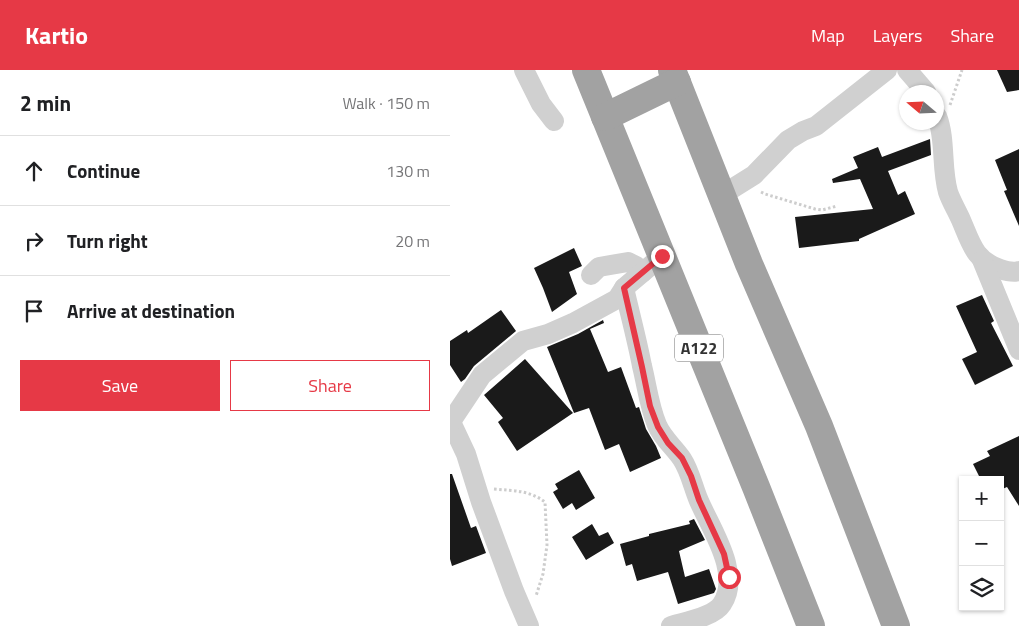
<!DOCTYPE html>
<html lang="en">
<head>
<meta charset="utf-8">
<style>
	:root { --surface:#fff; --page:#f2f2f2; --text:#202124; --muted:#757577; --line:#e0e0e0; --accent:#e63946 }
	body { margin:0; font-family:"Titillium Web",sans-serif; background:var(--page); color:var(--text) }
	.controls { position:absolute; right:15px; bottom:15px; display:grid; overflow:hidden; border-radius:0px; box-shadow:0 1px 4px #0004 }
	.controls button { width:45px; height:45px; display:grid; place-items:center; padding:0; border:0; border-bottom:1px solid var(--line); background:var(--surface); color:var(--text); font:25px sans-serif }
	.compass { position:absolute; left:449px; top:15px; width:45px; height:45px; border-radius:50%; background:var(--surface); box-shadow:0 1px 4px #0004; rotate:289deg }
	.stop { position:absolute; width:15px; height:15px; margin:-11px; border:4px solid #e63946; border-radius:50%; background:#fff }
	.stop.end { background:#e63946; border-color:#fff; box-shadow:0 1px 5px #0008 }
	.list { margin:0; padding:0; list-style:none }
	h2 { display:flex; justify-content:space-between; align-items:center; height:65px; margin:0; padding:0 20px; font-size:21px }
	h2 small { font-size:16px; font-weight:400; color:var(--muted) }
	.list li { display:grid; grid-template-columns:32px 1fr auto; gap:15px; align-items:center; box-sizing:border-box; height:70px; padding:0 20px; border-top:1px solid var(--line) }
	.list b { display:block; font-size:19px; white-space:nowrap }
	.list em { font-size:16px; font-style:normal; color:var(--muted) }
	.actions { display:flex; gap:10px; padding:15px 20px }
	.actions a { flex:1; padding:11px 0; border:1px solid var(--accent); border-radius:0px; text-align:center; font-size:18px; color:var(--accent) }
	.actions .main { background:var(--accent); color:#fff }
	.icon { flex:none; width:28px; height:28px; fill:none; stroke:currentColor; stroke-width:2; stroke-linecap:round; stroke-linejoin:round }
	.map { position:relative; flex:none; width:569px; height:556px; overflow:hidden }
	header { display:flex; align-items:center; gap:30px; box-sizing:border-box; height:70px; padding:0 25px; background:var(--accent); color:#fff }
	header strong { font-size:24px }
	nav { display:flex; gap:28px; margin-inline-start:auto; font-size:18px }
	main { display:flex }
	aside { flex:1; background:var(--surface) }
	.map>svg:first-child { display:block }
	.building { fill:#1a1a1a }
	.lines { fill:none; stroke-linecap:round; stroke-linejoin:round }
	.path { stroke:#cdcdcd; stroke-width:3; stroke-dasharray:2.5 2.5; stroke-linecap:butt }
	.minor { stroke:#d0d0d0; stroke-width:20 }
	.trunk { stroke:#a2a2a2; stroke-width:28 }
	.route { stroke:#e63946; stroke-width:6 }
	.labels { text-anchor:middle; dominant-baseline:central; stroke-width:5; stroke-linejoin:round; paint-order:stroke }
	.shield { fill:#fff; stroke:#707070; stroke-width:1 }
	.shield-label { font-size:16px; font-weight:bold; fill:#333 }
</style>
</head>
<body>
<header>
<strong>Kartio</strong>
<nav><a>Map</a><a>Layers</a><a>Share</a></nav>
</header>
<main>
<aside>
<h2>2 min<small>Walk · 150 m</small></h2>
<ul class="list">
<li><svg class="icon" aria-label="ahead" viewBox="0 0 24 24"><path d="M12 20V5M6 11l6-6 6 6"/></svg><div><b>Continue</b></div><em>130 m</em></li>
<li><svg class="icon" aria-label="right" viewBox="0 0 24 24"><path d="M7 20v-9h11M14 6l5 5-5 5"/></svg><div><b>Turn right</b></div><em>20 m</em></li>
<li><svg class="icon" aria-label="arrive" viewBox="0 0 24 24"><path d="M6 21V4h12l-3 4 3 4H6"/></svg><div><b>Arrive at destination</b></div></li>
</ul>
<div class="actions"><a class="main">Save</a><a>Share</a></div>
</aside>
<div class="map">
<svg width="569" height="556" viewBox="0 0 569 556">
	<rect width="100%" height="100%" fill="#fff"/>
	<g class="building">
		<path d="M547 0H569V20L557 22Z"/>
		<path d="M480 69 481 85 438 101 448 125 455 121 465 144 409 169V171L349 178 345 147 423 139 410 109 383 113 382 109 408 98 403 87 428 77 432 87Z"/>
		<path d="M569 79V156L554 121 557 120 545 90Z"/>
		<path d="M124 178 132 196 119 202 127 224 102 242 93 218 84 198Z"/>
		<path d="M532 225 544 251 541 253 563 296 525 315 512 289 527 282 506 236Z"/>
		<path d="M51 240 66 261 24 296 15 309 11 312 0 295V271L17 260 18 263Z"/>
		<path d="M153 250 154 253 140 259 158 302 171 297 186 338 189 337 196 359 206 376 211 388 180 402 169 374 155 380 139 338 124 343 97 277 128 264Z"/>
		<path d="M75 289 123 343 67 381 48 352 53 348 34 325Z"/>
		<path d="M569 366V436L557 417 550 420V410H531L523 394 540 386 537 381Z"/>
		<path d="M129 400 145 428 126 440 122 433 113 439 103 422 108 419 105 414Z"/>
		<path d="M0 404H2L21 458 26 456 36 483 2 496 0 489Z"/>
		<path d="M244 449 255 470 229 481 235 507 259 499 266 519 264 523 228 534 218 502 187 511 182 494 176 496 170 474 199 466V464L240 454 239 451Z"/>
		<path d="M142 454 149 466 158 462 164 473 136 490 122 467Z"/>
	</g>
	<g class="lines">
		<g class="path">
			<path d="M500 35 512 0"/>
			<path d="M311 122 315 124 365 139 372 140 387 136"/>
			<path d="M44 419C64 421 79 420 95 432L97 475 93 504 86 526"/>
		</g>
		<g class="minor">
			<path d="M74 0 91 34 104 51"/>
			<path d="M457 0 476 22"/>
			<path d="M487 46C496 70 491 97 498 122 501 131 507 141 511 150 521 173 524 190 550 199 556 201 563 203 569 201"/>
			<path d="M272 125 304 105 338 70 353 61 366 56 437 0"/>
			<path d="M532 190 569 280"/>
			<path d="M141 205 149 197 178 192 186 196 192 203"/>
			<path d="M174 218C180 244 187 270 192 296 197 316 199 336 207 355 213 369 224 377 232 389 240 401 243 417 249 431 261 459 292 504 272 534 264 547 234 552 221 556"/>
			<path d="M1 352 16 384 31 432 64 521 79 556"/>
			<path d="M0 353 32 305 73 271 98 264 123 253 167 229 174 218 212 186"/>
		</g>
		<g class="trunk">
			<path d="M136 0 306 417 361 556"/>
			<path d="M222 0 299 194 369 356 446 556"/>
			<path d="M155 47 227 12"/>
		</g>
	</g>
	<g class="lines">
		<path class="route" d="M212 186 174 218 192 297 200 336 208 357 218 373 232 388 241 406 249 430 274 484 279 507"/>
	</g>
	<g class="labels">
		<rect class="shield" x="225" y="264.5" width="48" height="27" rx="4"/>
		<g class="shield-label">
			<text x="249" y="278">A122</text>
		</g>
	</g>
</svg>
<div class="controls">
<button>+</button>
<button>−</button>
<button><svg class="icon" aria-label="layers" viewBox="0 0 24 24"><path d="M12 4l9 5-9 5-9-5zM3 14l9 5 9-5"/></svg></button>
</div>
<svg class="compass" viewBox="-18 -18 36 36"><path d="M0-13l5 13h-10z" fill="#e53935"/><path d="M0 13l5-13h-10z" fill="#757577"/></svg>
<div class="stop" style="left:279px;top:507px"></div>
<div class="stop end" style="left:212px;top:186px"></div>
</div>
</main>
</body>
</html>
